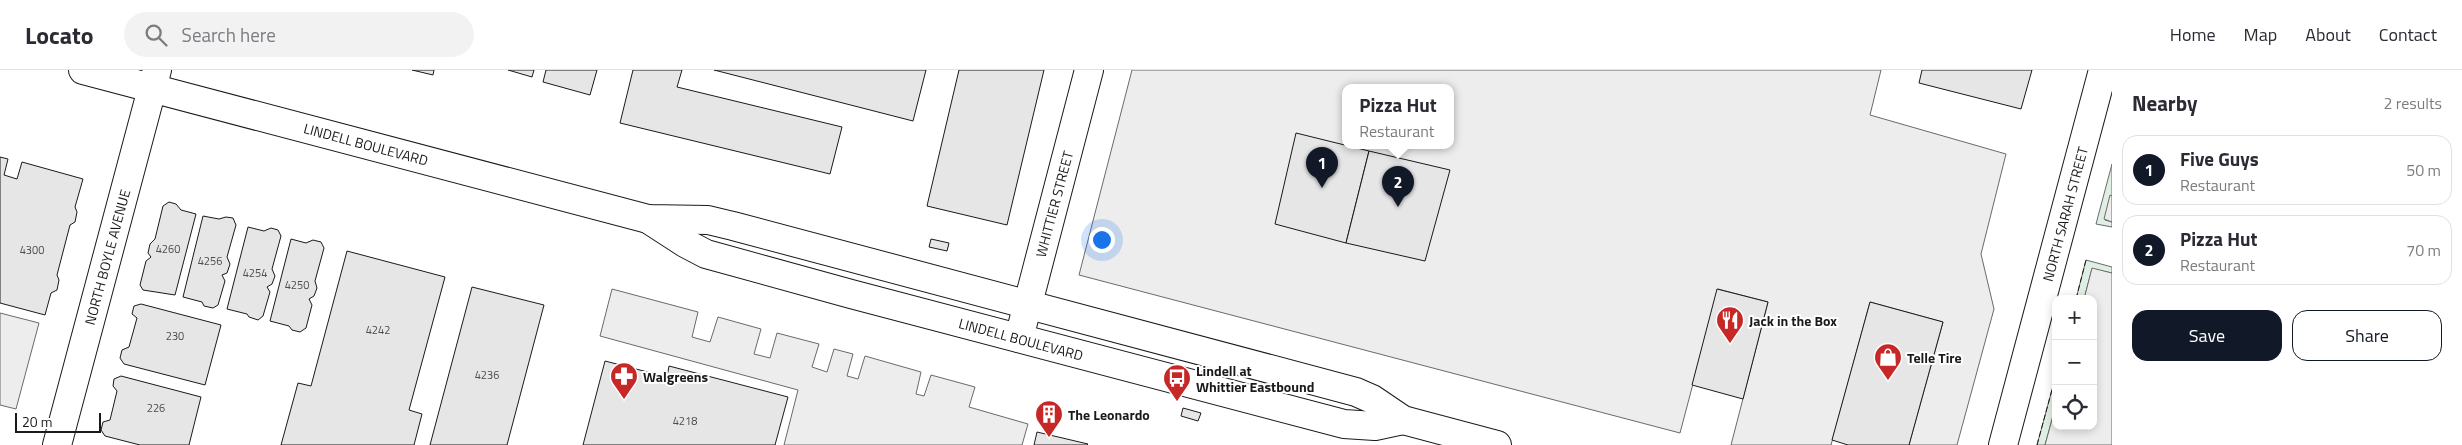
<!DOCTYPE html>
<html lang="en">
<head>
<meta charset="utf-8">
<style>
	:root { --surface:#fff; --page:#f2f2f3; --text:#2b2b33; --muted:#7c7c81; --line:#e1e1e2; --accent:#111827 }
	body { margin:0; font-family:"Titillium Web",sans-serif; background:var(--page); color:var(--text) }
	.controls { position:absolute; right:15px; bottom:15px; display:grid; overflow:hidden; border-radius:10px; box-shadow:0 2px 8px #0003 }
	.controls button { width:45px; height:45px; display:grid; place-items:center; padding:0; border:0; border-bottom:1px solid var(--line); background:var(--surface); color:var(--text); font:25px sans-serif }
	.scale { position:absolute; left:15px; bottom:12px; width:86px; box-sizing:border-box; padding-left:5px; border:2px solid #1a1a1a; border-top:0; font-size:14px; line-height:18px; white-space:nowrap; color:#1a1a1a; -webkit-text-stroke:4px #fff; paint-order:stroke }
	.you { position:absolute; left:1101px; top:169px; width:18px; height:18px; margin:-12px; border:4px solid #fff; border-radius:50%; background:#1a73e8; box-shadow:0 0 0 8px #1a73e833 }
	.badge { display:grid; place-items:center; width:32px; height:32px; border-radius:50%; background:var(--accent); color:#fff; font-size:16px; font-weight:700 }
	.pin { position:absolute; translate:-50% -41px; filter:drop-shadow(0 1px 2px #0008) }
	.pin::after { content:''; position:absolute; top:26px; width:18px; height:15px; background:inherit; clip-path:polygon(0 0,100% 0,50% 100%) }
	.popup { position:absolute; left:1342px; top:14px; width:112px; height:65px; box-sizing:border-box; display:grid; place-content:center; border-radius:10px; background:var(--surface); filter:drop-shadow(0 1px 4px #0005); font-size:16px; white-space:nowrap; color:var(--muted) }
	.popup b { font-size:19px; color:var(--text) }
	.popup::after { content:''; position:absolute; left:50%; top:100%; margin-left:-10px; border:10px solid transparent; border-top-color:var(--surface) }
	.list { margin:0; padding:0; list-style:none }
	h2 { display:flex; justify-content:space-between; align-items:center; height:65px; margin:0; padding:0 20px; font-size:21px }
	h2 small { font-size:16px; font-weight:400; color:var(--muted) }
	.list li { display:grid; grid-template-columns:32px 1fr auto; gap:15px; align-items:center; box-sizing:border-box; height:70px; margin:0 10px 10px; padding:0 10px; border:1px solid var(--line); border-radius:15px }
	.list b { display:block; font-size:19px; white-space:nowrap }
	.list p { margin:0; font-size:16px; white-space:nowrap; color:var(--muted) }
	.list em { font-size:16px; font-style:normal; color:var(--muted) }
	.actions { display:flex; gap:10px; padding:15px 20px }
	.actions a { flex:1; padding:11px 0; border:1px solid var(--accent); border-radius:15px; text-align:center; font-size:18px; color:var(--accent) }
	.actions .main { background:var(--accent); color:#fff }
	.icon { flex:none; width:28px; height:28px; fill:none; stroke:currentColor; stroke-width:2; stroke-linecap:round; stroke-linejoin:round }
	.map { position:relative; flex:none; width:2112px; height:375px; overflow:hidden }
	header { display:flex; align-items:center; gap:30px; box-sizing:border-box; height:70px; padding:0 25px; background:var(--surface); border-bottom:1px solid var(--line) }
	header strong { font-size:24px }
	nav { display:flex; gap:28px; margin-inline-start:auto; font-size:18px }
	.search { width:350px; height:45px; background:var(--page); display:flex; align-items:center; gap:12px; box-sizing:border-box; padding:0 18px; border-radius:28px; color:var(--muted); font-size:19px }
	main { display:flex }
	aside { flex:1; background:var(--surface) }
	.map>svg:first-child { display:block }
	.green { fill:#e0efe3; stroke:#6a6a6a }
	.parking { fill:#ededed; stroke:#6a6a6a; fill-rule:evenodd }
	.building { fill:#e6e6e6; stroke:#1a1a1a }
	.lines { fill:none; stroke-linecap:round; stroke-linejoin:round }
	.minor-casing { stroke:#1a1a1a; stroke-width:30 }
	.major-casing { stroke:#1a1a1a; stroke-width:30 }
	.minor { stroke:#fff; stroke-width:28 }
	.major { stroke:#fff; stroke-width:28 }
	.fence { stroke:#1a1a1a; stroke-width:1; stroke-dasharray:6 2.5; stroke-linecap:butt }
	.labels { text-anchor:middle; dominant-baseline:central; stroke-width:4; stroke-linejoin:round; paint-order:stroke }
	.number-label { font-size:11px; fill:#4d4d4d }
	.street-label { font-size:14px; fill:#1a1a1a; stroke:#fff }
	.poi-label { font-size:14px; font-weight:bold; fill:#1a1a1a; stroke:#fff; text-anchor:start }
</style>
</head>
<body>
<header>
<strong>Locato</strong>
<div class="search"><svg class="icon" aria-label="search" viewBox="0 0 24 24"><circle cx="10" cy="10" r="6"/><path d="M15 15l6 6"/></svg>Search here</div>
<nav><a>Home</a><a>Map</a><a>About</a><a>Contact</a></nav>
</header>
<main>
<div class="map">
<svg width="2112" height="375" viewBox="0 0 2112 375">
	<rect width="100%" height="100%" fill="#fff"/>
	<g class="green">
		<path d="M2112 94V126L2105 150 2112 152V157L2096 154Z"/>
		<path d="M2086 190 2112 197V203L2092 199 2084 229H2076Z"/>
		<path d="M2056 305V335L2045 375H2037Z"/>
	</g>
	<g class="parking">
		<path d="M1132 0H1881L1870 45 2006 84 1981 184 1994 239 1957 375H1909L1943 252 1870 232 1831 375H1731L1768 232 1718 219 1680 363 1079 205ZM1346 18H1450V76H1346Z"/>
		<path d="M2110 125 2112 126V152L2104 149Z"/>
		<path d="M2092 198 2112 203V375H2045L2056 335V356H2093V229H2084Z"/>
		<path d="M612 219 698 242 692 267 710 272 718 247 761 259 754 284 770 288 777 263 819 274 812 297 827 302 834 279 853 284 847 306 858 309 865 286 921 302 916 324 924 326 931 305 975 317 969 337 1028 354 1022 375H784L798 320 600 266Z"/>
		<path d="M0 243 39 253 16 339 0 335Z"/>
	</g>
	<g class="building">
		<path d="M412 0H434L433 5Z"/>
		<path d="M508 0H534L532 7Z"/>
		<path d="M546 0H597L590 25 543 12Z"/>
		<path d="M633 0H682L677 17 842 57 830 104 620 53Z"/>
		<path d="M714 0H926L913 51Z"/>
		<path d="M959 0H1044L1007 155 927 136Z"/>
		<path d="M1922 0H2032L2021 39 1919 13Z"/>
		<path d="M1296 63 1369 81 1346 173 1275 154Z"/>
		<path d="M1369 81 1450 100 1425 191 1346 173Z"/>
		<path d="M0 87 8 89 4 105 17 109 22 92 83 109 75 137 77 142 75 152 70 155 57 205 59 210 57 220 51 223 45 245 0 233Z"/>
		<path d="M169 132 176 134 181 140 196 144 175 225 143 220 140 215 146 191 151 187 148 183 150 174 155 169 163 136Z"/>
		<path d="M203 146 219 149 226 147 233 148 236 155 227 187 230 194 227 203 222 205 225 211 218 235 213 238 204 236 202 232 183 227Z"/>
		<path d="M248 157 264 161 271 158 278 160 281 166 272 199 275 206 272 214 267 217 270 222 263 246 258 250 249 247 247 244 227 239Z"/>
		<path d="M291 169 306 173 313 170 321 172 324 178 315 211 317 218 314 226 309 229 312 235 306 258 300 262 292 260 289 256 270 251Z"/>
		<path d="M931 169 949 173 947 181 929 177Z"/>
		<path d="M347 181 445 207 409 340 422 344 414 375H281L298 313 311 316Z"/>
		<path d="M472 217 544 235 507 375H430Z"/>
		<path d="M1717 219 1768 232 1743 329 1692 315Z"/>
		<path d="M1870 232 1943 252 1909 375H1848L1832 370Z"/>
		<path d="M141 234 221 255 205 315 124 294 120 288 122 280 129 277 137 248 132 244 134 236Z"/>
		<path d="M605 291 667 307 669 296 788 327 775 375H583Z"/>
		<path d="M121 306 201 327 189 375H140L105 366 101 360 103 352 110 350 117 321 113 316 114 309Z"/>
		<path d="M1183 338 1201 343 1198 351 1181 346Z"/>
		<path d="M1037 362 1088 374 1087 375H1034Z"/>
	</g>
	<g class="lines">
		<g class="minor-casing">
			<g id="minor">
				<path d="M1019 268 1089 0"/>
				<path d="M57 375 157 0"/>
				<path d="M2003 375 2103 0"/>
			</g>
		</g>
		<g class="major-casing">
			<g id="major">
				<path d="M83 0 648 149 708 150 733 156 1356 322 1372 329 1403 350 1497 375"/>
				<path d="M648 149 685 173 706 184 851 224 1344 354 1375 356 1403 350"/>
			</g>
		</g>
		<use href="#minor" class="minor"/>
		<use href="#major" class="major"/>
		<g class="fence">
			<path d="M2076 229 2086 190"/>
			<path d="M2037 375 2056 305"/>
		</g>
	</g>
	<defs>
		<g id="restaurant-pin" transform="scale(1.4375)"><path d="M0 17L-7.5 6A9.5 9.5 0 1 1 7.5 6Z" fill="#c62828" stroke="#fff"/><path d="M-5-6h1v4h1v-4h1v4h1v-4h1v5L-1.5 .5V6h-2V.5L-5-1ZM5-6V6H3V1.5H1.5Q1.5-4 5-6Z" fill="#fff"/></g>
		<g id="shop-pin" transform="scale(1.4375)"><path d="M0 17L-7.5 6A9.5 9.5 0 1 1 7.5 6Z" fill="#c62828" stroke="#fff"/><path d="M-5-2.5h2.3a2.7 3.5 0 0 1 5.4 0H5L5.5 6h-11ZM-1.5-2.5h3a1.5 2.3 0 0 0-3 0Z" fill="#fff"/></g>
		<g id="pharmacy-pin" transform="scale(1.4375)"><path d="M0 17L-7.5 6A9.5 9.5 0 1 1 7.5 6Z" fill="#c62828" stroke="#fff"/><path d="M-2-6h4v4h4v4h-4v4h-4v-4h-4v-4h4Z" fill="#fff"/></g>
		<g id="bus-pin" transform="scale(1.4375)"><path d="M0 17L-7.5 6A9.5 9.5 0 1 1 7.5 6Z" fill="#c62828" stroke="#fff"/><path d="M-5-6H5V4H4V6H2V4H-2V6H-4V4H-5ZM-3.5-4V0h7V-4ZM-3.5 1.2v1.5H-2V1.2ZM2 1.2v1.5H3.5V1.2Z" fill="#fff"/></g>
		<g id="building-pin" transform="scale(1.4375)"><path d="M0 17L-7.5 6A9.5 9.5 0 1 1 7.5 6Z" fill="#c62828" stroke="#fff"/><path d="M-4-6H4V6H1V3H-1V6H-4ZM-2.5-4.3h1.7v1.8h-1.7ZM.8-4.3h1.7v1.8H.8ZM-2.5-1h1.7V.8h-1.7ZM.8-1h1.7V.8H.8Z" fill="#fff"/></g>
	</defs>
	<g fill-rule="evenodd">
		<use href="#restaurant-pin" x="1730" y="250"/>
		<use href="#shop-pin" x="1888" y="287"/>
		<use href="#pharmacy-pin" x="624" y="306"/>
		<use href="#bus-pin" x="1177" y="308"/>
		<use href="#building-pin" x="1049" y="344"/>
	</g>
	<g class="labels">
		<g class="number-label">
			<text x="168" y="179">4260</text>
			<text x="32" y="180">4300</text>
			<text x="210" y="191">4256</text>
			<text x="255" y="203">4254</text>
			<text x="297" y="215">4250</text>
			<text x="378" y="260">4242</text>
			<text x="175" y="266">230</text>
			<text x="487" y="305">4236</text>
			<text x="156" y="338">226</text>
			<text x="685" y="351">4218</text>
		</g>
		<g class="street-label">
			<text transform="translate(366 74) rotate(15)">LINDELL BOULEVARD</text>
			<text transform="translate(1054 134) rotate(-75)">WHITTIER STREET</text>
			<text transform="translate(2065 144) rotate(-75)">NORTH SARAH STREET</text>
			<text transform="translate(107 187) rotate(-75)">NORTH BOYLE AVENUE</text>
			<text transform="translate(1021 269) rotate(15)">LINDELL BOULEVARD</text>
		</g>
		<g class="poi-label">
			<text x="1749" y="250">Jack in the Box</text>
			<text x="1907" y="287">Telle Tire</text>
			<text x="1196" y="300">Lindell at<tspan x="1196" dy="16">Whittier Eastbound</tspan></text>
			<text x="643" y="306">Walgreens</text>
			<text x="1068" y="344">The Leonardo</text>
		</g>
	</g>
</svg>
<div class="controls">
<button>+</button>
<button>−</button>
<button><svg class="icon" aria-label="locate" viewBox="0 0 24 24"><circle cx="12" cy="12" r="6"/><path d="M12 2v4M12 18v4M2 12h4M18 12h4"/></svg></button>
</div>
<div class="scale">20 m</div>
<div class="you"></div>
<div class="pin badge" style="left:1322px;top:118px">1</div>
<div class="pin badge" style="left:1398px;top:137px">2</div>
<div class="popup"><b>Pizza Hut</b>Restaurant</div>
</div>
<aside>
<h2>Nearby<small>2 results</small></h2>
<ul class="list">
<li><span class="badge">1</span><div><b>Five Guys</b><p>Restaurant</p></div><em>50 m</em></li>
<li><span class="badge">2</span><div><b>Pizza Hut</b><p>Restaurant</p></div><em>70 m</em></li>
</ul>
<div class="actions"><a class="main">Save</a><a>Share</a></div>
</aside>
</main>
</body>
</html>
